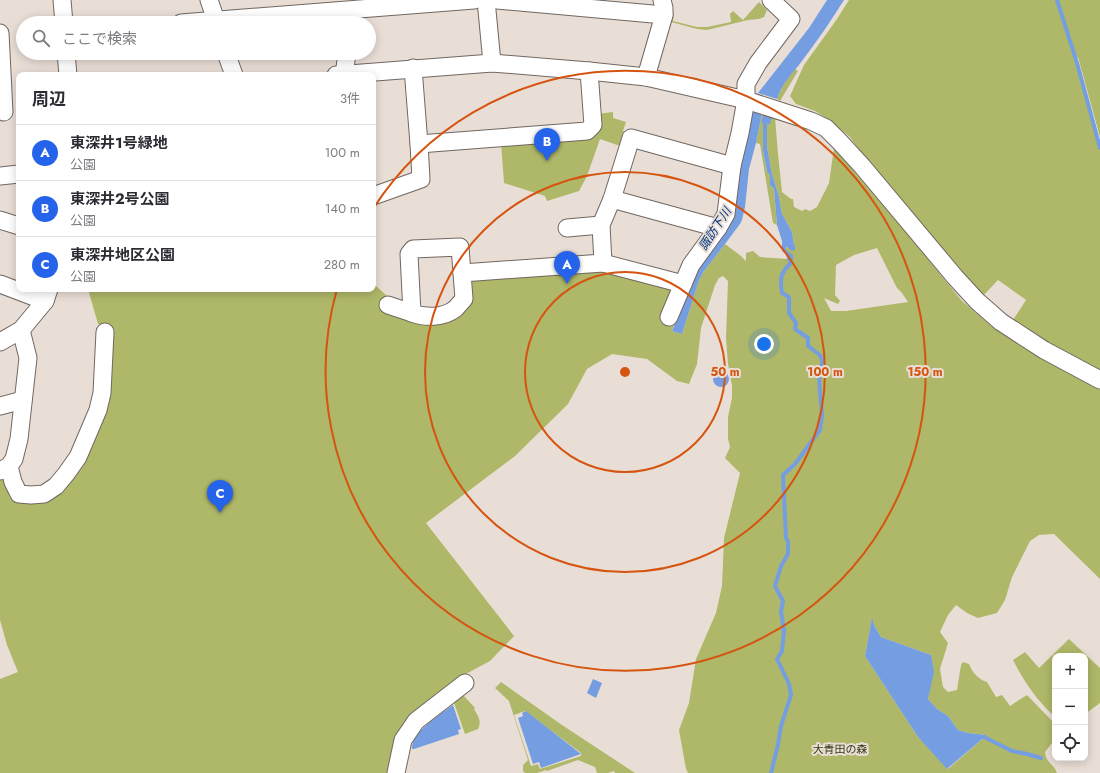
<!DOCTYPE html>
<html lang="ja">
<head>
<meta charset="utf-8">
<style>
	:root { --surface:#fff; --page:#f2f2f3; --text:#2b2b33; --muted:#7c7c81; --line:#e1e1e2; --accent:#2563eb }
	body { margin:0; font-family:Jost,"Noto Sans JP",sans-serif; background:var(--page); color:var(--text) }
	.controls { position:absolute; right:12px; bottom:12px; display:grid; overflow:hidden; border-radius:8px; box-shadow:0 2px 10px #0003 }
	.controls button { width:36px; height:36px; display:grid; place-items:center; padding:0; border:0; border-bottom:1px solid var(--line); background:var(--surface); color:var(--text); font:20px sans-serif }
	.you { position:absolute; left:764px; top:344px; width:14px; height:14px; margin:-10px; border:3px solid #fff; border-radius:50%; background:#1a73e8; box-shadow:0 0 0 6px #1a73e833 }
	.badge { display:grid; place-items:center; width:26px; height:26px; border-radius:50%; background:var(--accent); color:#fff; font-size:13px; font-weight:700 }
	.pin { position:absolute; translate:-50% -33px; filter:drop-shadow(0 1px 2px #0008) }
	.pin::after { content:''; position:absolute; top:21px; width:14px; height:12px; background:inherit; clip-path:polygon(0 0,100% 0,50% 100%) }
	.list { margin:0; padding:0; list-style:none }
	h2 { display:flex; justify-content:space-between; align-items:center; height:52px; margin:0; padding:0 16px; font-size:17px }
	h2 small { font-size:13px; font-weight:400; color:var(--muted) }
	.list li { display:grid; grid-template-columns:26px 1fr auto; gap:12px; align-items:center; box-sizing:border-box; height:56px; padding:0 16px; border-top:1px solid var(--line) }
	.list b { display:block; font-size:15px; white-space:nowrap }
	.list p { margin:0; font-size:13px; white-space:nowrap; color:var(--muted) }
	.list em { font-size:13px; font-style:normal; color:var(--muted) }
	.icon { flex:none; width:22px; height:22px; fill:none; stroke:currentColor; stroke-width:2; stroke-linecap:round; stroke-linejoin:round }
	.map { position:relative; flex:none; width:1100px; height:773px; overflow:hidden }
	.search { position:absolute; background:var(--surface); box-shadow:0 2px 10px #0003; left:16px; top:16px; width:360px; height:44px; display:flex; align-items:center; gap:10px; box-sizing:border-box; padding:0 14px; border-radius:22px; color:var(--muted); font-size:15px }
	.panel { position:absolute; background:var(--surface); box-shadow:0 2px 10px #0003; left:16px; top:72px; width:360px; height:220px; border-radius:8px }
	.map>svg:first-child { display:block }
	.green { fill:#afb768; fill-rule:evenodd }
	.water { fill:#749ee1 }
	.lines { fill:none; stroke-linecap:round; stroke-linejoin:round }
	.stream { stroke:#749ee1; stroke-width:4 }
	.minor-casing { stroke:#716760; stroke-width:19 }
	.minor { stroke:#fff; stroke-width:17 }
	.ring { fill:none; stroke:#d5540f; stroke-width:2 }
	.labels { text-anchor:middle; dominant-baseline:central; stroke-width:4; stroke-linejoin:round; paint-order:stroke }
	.park-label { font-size:11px; fill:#363914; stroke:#e9ded6 }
	.water-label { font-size:12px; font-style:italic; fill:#003380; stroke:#e9ded6 }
	.centre { fill:#d5540f; stroke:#e9ded6; stroke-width:2 }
	.ring-label { font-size:12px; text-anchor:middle; font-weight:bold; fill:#d5540f; stroke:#e9ded6; stroke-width:4; stroke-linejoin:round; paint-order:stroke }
</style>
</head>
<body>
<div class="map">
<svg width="1100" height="773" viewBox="0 0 1100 773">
	<rect width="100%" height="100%" fill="#e9ded6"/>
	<g class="green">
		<path d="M849 0H1100V137L1078 57 1075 58 1100 151V371L1050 344 1013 320 1026 300 998 280 982 297 877 173 849 136 826 118 815 111 796 104 790 96 804 65 837 19Z"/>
		<path d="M759 2 767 10 764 17 759 19 748 20 707 30 697 29 671 22 673 14H674L673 21 697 27H707L731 22 730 14 733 11 743 20Z"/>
		<path d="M795 69 798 71 780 101 777 99C781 87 787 79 795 69Z"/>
		<path d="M613 112V118L626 122 623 131 628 133 623 147 600 139 587 176 579 191 547 201 545 196 504 183 501 142 590 135 597 114Z"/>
		<path d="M762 113H764L762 122H763V151L767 171 770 176V185L774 189 777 225 773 223 760 144 756 143Z"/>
		<path d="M772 116 775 117 778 154 782 192 791 199H793L794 207 802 211 805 209 810 211 817 207 829 183 834 148 900 225 962 301 991 326 1017 343 1100 386V579L1054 534 1039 535 1030 541 1012 577 1005 600 997 613 978 618 967 613 956 605 948 615 940 632 948 643 940 669 943 687 948 692 957 690 961 665 963 662 969 664C972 672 979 680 987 682L996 697 1002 695 1010 706 1027 695 1055 724V739L1045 752C1046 763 1054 764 1057 773H688L686 769 679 730 689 703 696 659 716 613 722 586 724 538 740 473 725 458 730 447 728 439V417L732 398V386L728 364 726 338 728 281 723 276 719 278 715 285 701 328 697 364 689 384 677 381 647 359 612 354 587 369 568 404 515 456 426 523 514 636 490 661 451 682 408 717 398 738 389 773H0V679L18 672 7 645 0 620V478L4 479 10 498 28 503 41 501 101 420 103 324H98L88 289H373V283L389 298 441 321 473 278 601 269 670 288 674 292 663 320 674 324 672 331 682 334 699 280 704 271 725 244 741 256 746 261V253L753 251 760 257 788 259V261L790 263 786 250V248L794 244 792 232 782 214 779 197 772 174 767 147V123ZM877 248 897 288 902 293 908 302 846 311H831L824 298 838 304 840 301 835 295 836 265 854 255ZM872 619 875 627 881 637 931 655C932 670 930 684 928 699L937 709 948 716 958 730 968 733 987 735 948 769 918 737 865 656Z"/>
		<path d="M1069 639 1100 668V703L1085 714V656H1055V717C1036 699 1025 683 1013 660L1025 652 1039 668Z"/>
		<path d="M501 682 562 725 635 773H615L614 771 608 773H597L595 767 578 760 547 771 546 770 537 773H525L523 771V765L528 760 509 701 495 688ZM525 711 581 753V756L540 769 538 764 531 766 514 715Z"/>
		<path d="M459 695H463L475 708 474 709C478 716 482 721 478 729L465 734 453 700Z"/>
	</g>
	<g class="water">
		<path d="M827 0H844C831 21 817 41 802 61 793 73 782 83 777 99L758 93 809 28Z"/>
		<path d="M753 110 762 113 756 143 749 169 745 207 742 220 740 224 725 244 704 271 699 280 682 334 672 331 692 277 734 214 736 203 739 168 749 134Z"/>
		<path d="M764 113 772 116 770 124H767V147L772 174 779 197 782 214 792 232 794 244 795 246V250L792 251 787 247 786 248V250L793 255V260L790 264C785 258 789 256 782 251V241L777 225 774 189 770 185V176L767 171 763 151V123L761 122Z"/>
		<circle cx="721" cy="379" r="8"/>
		<path d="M872 618 875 627 881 637 931 655 934 672 928 699 937 709 948 716 958 730 968 733 987 735 947 769 918 737 865 656Z"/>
		<path d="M593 679 602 683 596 698 587 693Z"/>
		<path d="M453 705 461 729 458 730 459 734 414 749H412C411 732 441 714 453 705Z"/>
		<path d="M526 711 581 754 541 768 539 762 533 764 518 718 523 716 522 713Z"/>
	</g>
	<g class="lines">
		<g class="stream">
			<path d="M1057 0 1077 63 1100 148"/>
			<path d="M984 737 1012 751 1027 754 1041 758"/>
			<path d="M771 773 778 745 781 726 791 695 789 684 777 659 782 651 784 631 781 611 783 601 775 586 781 566 788 554V541L786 538 783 475 795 464 820 430 822 415 821 401 820 394 819 373 822 364V360L820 355 808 346V338L795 329 796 323 789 313V297L782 293C780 280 780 273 790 264V259"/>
		</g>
		<g class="minor-casing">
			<g id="minor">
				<path d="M62 0 64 23"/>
				<path d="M209 0 217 23"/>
				<path d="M486 0 492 63"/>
				<path d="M497 0 664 15"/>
				<path d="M181 23 474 0"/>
				<path d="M0 33 4 112"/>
				<path d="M66 53 68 75"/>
				<path d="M226 53 234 75"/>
				<path d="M336 75 492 63 589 71 646 77 746 100 811 121 826 128 840 142 862 166 955 277 977 301 1001 322 1044 350 1100 380"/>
				<path d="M344 75 347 53"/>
				<path d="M646 77 664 15V8L662 0"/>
				<path d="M419 144 587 131 593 125 589 71"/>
				<path d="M0 176 19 174"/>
				<path d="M373 196 421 179 419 144 413 68"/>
				<path d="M612 199 718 228"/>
				<path d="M0 220 19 226"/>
				<path d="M567 228 601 225"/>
				<path d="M460 247 464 299C461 302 458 306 455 309 443 318 425 318 412 313L409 254 413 249Z"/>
				<path d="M603 263 601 225 612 199 631 138 732 166"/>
				<path d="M462 273 603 263 683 284"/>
				<path d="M0 284 45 301"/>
				<path d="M388 305 412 313"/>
				<path d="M669 317 691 265 718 228 726 214 732 166 740 133 746 100V84L758 63 791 19 771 0"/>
				<path d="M0 342 21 330 45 301 49 289"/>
				<path d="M0 406 23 400"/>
				<path d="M9 466 13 482 19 494 31 495 44 494 56 486 66 474 78 457 98 410 102 393 105 332"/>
				<path d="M0 471 9 466 14 459 19 439 28 358 21 330"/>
				<path d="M396 773 403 740 416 721 465 683"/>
			</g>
		</g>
		<use href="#minor" class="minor"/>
	</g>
	<g class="ring">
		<circle cx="625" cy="372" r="100"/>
		<circle cx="625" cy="372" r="200"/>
		<path d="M373 209A300 300 0 1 1 337 289"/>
	</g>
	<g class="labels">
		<g class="park-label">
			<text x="840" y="749">大青田の森</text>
		</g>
		<g class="water-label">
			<text transform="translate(715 229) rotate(-57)">諏訪下川</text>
		</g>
	</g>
	<circle cx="625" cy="372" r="6" class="centre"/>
	<g class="ring-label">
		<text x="725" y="376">50 m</text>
		<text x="825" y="376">100 m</text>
		<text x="925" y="376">150 m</text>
	</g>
</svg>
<div class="controls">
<button>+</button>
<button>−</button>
<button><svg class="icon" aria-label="locate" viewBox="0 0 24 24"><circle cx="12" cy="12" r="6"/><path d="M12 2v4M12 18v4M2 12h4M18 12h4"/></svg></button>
</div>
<div class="you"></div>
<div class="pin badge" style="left:567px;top:284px">A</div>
<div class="pin badge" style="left:547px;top:161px">B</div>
<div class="pin badge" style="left:220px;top:513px">C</div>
<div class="search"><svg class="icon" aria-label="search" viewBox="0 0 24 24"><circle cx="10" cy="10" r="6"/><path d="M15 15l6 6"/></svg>ここで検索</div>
<section class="panel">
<h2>周辺<small>3件</small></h2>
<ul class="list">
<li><span class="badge">A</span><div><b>東深井1号緑地</b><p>公園</p></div><em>100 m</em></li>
<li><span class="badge">B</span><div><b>東深井２号公園</b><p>公園</p></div><em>140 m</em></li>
<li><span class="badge">C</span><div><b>東深井地区公園</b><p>公園</p></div><em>280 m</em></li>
</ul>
</section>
</div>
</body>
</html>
